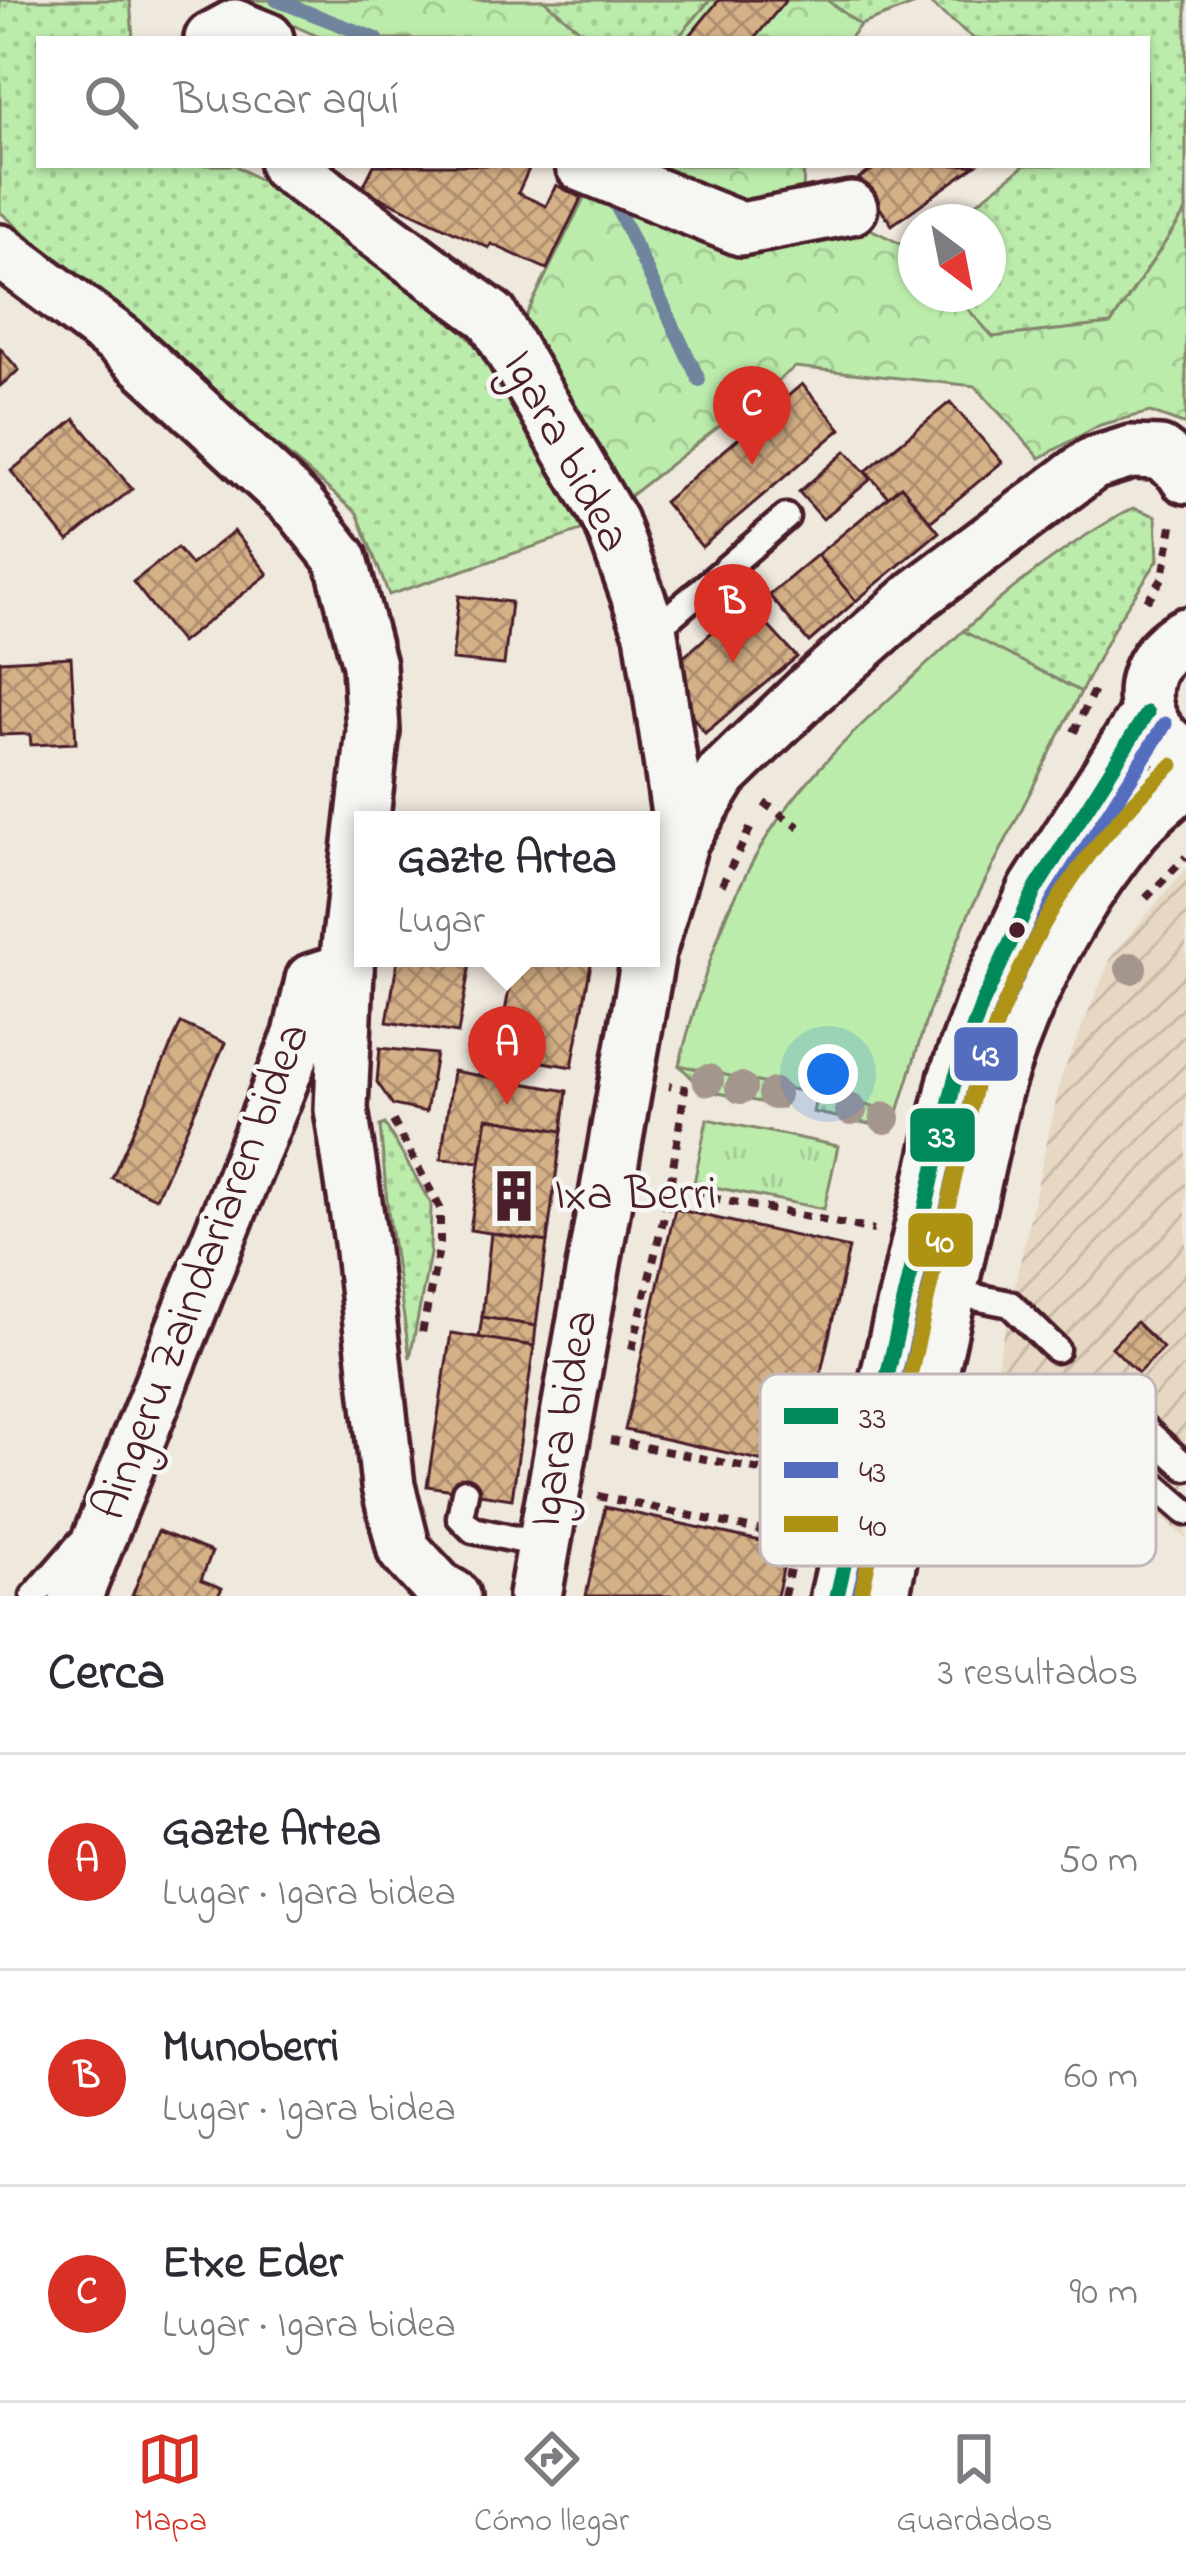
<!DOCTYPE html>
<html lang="es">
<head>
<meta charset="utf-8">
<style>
	:root { --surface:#fff; --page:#f7f7f7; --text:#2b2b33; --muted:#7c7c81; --line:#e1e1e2; --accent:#d93025 }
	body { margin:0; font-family:"Indie Flower",sans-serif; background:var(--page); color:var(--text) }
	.compass { position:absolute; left:898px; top:204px; width:108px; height:108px; border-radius:50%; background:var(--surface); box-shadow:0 3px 9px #0004; rotate:148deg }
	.you { position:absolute; left:828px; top:1074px; width:42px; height:42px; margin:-30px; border:9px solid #fff; border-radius:50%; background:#1a73e8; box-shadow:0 0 0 18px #1a73e833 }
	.badge { display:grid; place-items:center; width:78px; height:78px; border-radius:50%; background:var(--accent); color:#fff; font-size:39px; font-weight:700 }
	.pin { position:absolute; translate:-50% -99px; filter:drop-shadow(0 3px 6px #0008) }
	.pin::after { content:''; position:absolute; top:63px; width:42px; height:36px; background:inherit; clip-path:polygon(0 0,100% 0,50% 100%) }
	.popup { position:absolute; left:354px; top:811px; width:306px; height:156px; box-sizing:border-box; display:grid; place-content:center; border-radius:0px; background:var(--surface); filter:drop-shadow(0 3px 9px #0005); font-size:39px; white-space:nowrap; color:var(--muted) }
	.popup b { font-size:45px; color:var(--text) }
	.popup::after { content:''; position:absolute; left:50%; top:100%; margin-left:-24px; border:24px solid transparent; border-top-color:var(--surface) }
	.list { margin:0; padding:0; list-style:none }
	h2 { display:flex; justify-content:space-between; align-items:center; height:156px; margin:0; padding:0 48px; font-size:51px }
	h2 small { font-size:39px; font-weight:400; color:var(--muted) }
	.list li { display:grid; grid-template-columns:78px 1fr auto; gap:36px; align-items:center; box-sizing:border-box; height:216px; padding:0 48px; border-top:3px solid var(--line) }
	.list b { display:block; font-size:45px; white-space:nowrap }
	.list p { margin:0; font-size:39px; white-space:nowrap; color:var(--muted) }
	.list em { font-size:39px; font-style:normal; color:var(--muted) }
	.icon { flex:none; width:66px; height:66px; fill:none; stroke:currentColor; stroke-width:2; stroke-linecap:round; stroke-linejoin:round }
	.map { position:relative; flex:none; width:1186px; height:1596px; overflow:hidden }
	.search { position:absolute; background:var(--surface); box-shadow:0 3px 9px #0004; left:36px; right:36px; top:36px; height:132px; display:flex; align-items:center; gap:30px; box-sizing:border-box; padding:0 42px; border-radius:0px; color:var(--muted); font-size:45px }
	.sheet { height:804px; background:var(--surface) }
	nav { display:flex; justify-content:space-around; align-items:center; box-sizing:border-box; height:168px; border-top:3px solid var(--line); background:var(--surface); font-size:33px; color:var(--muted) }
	nav a { display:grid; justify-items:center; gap:6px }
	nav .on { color:var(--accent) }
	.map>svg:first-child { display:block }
	.industrial { fill:url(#industrial-furrows) }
	.grass { fill:url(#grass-dots); stroke:#83866c; stroke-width:3 }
	.forest { fill:url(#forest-crowns); stroke:#83866c; stroke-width:3 }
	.park { fill:url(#park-tufts); stroke:#83866c; stroke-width:3 }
	.pitch { fill:#bcecac; stroke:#83866c; stroke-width:3 }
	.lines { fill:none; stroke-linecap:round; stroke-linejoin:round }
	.stream { stroke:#6f859d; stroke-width:14 }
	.building { fill:url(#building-cross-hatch); stroke:#4a1f2b; stroke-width:3 }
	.lane-casing { stroke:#4a1f2b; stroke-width:33 }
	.street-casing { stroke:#4a1f2b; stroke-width:60 }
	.path { stroke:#4a1f2b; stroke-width:8; stroke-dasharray:9 9; stroke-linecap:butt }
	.lane { stroke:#f6f6f2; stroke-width:24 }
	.street { stroke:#f6f6f2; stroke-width:51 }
	.bus-1-casing { stroke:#f6f6f2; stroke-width:24 }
	.bus-2-casing { stroke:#f6f6f2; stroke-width:24 }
	.bus-3-casing { stroke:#f6f6f2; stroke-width:24 }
	.bus-1 { stroke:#008a5b; stroke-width:15 }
	.bus-2 { stroke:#546dbe; stroke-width:15 }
	.bus-3 { stroke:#ae9313; stroke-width:15 }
	.tree { fill:#a4968d }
	.bus-dot { fill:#4a1f2b; stroke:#f6f6f2; stroke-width:4.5 }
	.labels { text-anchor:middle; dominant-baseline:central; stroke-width:9; stroke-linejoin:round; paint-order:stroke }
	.street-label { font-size:48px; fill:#4a1f2b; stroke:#f6f6f2 }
	.poi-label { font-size:48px; fill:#4a1f2b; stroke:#f6f6f2; text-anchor:start }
	.key { fill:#f6f6f2; stroke:#c2b6b6; stroke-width:3 }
	.key-label { font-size:33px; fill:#4a1f2b }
	.line-badge { stroke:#f6f6f2; stroke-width:4.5 }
	.badge-label { font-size:33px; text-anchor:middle; font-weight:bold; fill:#fff }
</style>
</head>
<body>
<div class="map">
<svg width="1186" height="1596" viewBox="0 0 1186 1596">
	<defs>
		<pattern id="industrial-furrows" width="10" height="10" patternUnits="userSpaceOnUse" patternTransform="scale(3)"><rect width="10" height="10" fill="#e7d8c3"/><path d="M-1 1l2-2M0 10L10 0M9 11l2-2" fill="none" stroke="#c8b9a8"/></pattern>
		<pattern id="grass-dots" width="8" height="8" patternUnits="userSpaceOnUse" patternTransform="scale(3)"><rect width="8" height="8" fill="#bcecac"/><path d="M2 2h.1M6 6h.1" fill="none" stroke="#a3ca94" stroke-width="1.8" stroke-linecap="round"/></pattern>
		<pattern id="forest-crowns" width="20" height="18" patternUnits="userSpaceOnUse" patternTransform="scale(3)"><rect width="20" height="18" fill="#bcecac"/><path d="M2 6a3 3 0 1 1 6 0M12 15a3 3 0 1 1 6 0" fill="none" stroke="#a3ca94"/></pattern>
		<pattern id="park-tufts" width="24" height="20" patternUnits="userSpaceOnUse" patternTransform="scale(3)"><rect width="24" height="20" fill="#bcecac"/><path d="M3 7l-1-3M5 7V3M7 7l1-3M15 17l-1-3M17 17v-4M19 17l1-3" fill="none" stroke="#a3ca94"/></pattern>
		<pattern id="building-cross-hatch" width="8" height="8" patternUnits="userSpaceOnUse" patternTransform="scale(3)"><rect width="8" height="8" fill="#d5b187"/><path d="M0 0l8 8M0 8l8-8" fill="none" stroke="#af8f6f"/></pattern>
	</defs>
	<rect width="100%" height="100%" fill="#efe8dd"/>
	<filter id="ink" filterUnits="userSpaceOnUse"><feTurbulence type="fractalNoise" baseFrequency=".00833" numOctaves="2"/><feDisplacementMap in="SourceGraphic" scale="24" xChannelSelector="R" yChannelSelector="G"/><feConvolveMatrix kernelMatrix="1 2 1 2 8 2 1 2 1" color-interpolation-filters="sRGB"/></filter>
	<g filter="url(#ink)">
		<path class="industrial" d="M1186 869V1539L996 1369 1062 1075 1112 955Z"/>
		<g class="grass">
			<path d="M0 0H130L133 39H39V165H235L310 211 436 301 514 389 590 528 389 595 357 513 0 212Z"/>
			<path d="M544 0H710L677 39H590Z"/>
			<path d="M827 0H1186V211L1111 324 993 337 954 294H988V222H952L1025 165H1147V39H974L926 0 860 25Z"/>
			<path d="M1133 508 1156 516 1158 560 1118 620 1081 692 977 639 830 758C925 667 1016 570 1133 508Z"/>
			<path d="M770 832 706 1070 788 1089 783 1107 704 1090 679 1065 726 912Z"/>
			<path d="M817 1095 898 1112 893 1129 813 1112Z"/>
			<path d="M385 1124 431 1204 430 1254 410 1358 388 1211 380 1126Z"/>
		</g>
		<g class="forest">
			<path d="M236 0H544L590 39H324Z"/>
			<path d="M710 0H827L860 25 849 39H677Z"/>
			<path d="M600 165H804L803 196 915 251 916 294H954L993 337 1111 324 1186 211V425L1150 412 1100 425 1040 458 975 386 795 367 621 503 520 328Z"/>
		</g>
		<path class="park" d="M707 1119 838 1146 824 1209 694 1183Z"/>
		<path class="pitch" d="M963 631 1081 692 969 913 929 1011 898 1112 679 1065C704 972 732 879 791 802 840 739 905 686 963 631Z"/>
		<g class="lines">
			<g class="stream">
				<path d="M276 0 377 39"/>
				<path d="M611 195 699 380"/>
			</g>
		</g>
		<g class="building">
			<path d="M719 0H786L754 39H687Z"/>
			<path d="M374 165H519L529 169 518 193 546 206 556 185 581 198 547 269 491 244 489 248 362 189Z"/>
			<path d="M881 165H976L892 225 859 178Z"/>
			<path d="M0 348 19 370 0 386Z"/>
			<path d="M802 384 841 429 702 547 664 502Z"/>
			<path d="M950 402 1002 462 930 522 901 486 888 497 866 471Z"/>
			<path d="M75 419 132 489 68 541 11 471Z"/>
			<path d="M846 451 871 479 823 519 799 492Z"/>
			<path d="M901 486 939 532 856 601 817 555Z"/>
			<path d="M234 531 268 574 181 643 133 582 177 548 191 565Z"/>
			<path d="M817 555 856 601 809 642 769 595Z"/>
			<path d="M459 596 511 602 504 665 452 660Z"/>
			<path d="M746 602 797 657 705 733 676 696 669 670Z"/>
			<path d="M71 657 76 743 31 745 30 734 0 735V661Z"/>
			<path d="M398 958H471L458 1033 387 1022Z"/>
			<path d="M515 958H592L572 1067 497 1054Z"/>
			<path d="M181 1023 225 1043 156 1198 112 1178Z"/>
			<path d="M380 1048 436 1054 426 1112 393 1105 377 1082Z"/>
			<path d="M453 1071 567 1091 562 1131 487 1118 480 1162 441 1159Z"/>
			<path d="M487 1118 562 1131 547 1242 470 1230Z"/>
			<path d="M675 1209 849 1248 799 1469 625 1430Z"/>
			<path d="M491 1233 547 1242 536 1326 482 1317Z"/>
			<path d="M482 1317 536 1326 534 1346 479 1338Z"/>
			<path d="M1136 1322 1163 1348 1138 1373 1112 1347Z"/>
			<path d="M451 1333 534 1346 512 1499 427 1486Z"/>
			<path d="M605 1507 788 1547 777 1596H586Z"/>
			<path d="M158 1531 212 1552 201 1580 222 1588 218 1596H132Z"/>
		</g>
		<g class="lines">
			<g class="lane-casing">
				<g id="lane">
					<path d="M651 633 786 517"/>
					<path d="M950 1292 1010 1304 1056 1349"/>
					<path d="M1143 1428 1135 1468 1186 1512"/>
					<path d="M1143 1428 1186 1467"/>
					<path d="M465 1492 460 1517 473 1530 544 1545"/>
					<path d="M34 1596 80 1543"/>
				</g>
			</g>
			<g class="street-casing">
				<g id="street">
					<path d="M211 39 235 26 267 39"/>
					<path d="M286 165 492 317 611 522 651 633 682 840"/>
					<path d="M582 165 741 229 851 208"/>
					<path d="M0 251 120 341 187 402 300 507 341 559 369 665 373 731 348 947 341 1109 361 1242 388 1486 404 1550 439 1588 453 1596"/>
					<path d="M1186 634C1131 663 1132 726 1186 755"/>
					<path d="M651 946 682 840 722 775 809 691 919 594 1092 464 1131 452 1160 453 1181 469 1186 477"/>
					<path d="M76 1596 300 1035 312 980 347 969"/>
					<path d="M535 1596 648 958"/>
					<path d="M837 1596 955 1079 982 1004 1035 890 1147 713"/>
					<path d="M882 1596 995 1091C1024 997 1069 908 1132 831 1148 812 1168 797 1186 780"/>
				</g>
			</g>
			<g class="path">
				<path d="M1147 601 1163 577 1173 520"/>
				<path d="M1074 732 1096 686"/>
				<path d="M764 803 799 827"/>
				<path d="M722 885 753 823"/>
				<path d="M1146 898 1186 857"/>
				<path d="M393 1121 440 1208V1244L421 1338"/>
				<path d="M668 1200 685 1089 669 1086"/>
				<path d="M632 1349 668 1200 693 1194 874 1230"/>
				<path d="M610 1440 810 1480"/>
				<path d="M598 1496 796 1538"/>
				<path d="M784 1596 804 1505"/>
			</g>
			<use href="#lane" class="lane"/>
			<use href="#street" class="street"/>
			<g class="bus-1-casing">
				<path id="bus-1" d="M837 1596 955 1079 982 1004 1035 890 1147 713"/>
			</g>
			<g class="bus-2-casing">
				<path id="bus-2" d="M859 1596 975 1085 1001 1012 1053 900 1165 724"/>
			</g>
			<g class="bus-3-casing">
				<path id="bus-3" d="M862 1591 975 1086C1016 957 1071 857 1172 765"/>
			</g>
			<use href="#bus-1" class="bus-1"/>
			<use href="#bus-2" class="bus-2"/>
			<use href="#bus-3" class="bus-3"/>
		</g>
		<g class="tree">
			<circle cx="1131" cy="968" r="16"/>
			<circle cx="708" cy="1080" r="16"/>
			<circle cx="741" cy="1088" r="16"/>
			<circle cx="774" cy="1094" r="16"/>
			<circle cx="851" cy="1110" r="16"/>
			<circle cx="885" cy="1118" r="16"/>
		</g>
	</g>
	<defs>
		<g id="building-bare" transform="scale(4.14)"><path d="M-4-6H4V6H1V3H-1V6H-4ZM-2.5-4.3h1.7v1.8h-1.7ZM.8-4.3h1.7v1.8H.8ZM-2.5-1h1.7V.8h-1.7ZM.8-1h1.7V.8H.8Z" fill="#4a1f2b" stroke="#f6f6f2" stroke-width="2.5" paint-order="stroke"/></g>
	</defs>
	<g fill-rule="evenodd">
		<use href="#building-bare" x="514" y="1196"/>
	</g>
	<circle class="bus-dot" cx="1017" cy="930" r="10"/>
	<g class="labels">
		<g class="street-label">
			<text transform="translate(565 452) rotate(62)">Igara bidea</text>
			<text transform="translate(203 1272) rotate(-69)">Aingeru Zaindariaren bidea</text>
			<text transform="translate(565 1419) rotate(-80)">Igara bidea</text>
		</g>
		<g class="poi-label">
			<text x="554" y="1196">Ixa Berri</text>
		</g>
	</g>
	<rect x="760" y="1374" width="396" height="192" rx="18" class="key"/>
	<rect x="784" y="1408" width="54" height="16" fill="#008a5b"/>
	<rect x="784" y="1462" width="54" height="16" fill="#546dbe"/>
	<rect x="784" y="1516" width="54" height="16" fill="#ae9313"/>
	<g class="key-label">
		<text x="859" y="1428">33</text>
		<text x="859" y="1482">43</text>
		<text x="859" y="1536">40</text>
	</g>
	<g class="line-badge">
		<rect x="952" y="1025" width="68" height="58" rx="12" fill="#546dbe"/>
		<rect x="908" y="1106" width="69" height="58" rx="12" fill="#008a5b"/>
		<rect x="906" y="1211" width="69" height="58" rx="12" fill="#ae9313"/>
	</g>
	<g class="badge-label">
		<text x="986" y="1066">43</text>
		<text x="942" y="1147">33</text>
		<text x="940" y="1252">40</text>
	</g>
</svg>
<svg class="compass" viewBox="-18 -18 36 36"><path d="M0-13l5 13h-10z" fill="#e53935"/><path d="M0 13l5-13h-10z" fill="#7c7c81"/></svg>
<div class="you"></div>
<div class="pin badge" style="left:507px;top:1105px">A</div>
<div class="popup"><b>Gazte Artea</b>Lugar</div>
<div class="pin badge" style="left:733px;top:663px">B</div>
<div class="pin badge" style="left:752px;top:465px">C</div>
<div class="search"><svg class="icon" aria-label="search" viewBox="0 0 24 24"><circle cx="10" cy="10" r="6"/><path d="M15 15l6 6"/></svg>Buscar aquí</div>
</div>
<section class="sheet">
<h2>Cerca<small>3 resultados</small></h2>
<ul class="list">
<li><span class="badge">A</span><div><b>Gazte Artea</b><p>Lugar · Igara bidea</p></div><em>50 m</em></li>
<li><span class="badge">B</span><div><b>Munoberri</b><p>Lugar · Igara bidea</p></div><em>60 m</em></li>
<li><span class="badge">C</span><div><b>Etxe Eder</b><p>Lugar · Igara bidea</p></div><em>90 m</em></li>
</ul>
</section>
<nav>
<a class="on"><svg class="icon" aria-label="map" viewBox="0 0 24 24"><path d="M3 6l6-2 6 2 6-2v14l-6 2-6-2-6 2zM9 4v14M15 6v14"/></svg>Mapa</a>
<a><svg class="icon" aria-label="directions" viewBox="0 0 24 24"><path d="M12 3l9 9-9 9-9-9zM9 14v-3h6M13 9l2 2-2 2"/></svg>Cómo llegar</a>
<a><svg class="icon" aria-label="saved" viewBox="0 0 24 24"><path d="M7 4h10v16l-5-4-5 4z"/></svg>Guardados</a>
</nav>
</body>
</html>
